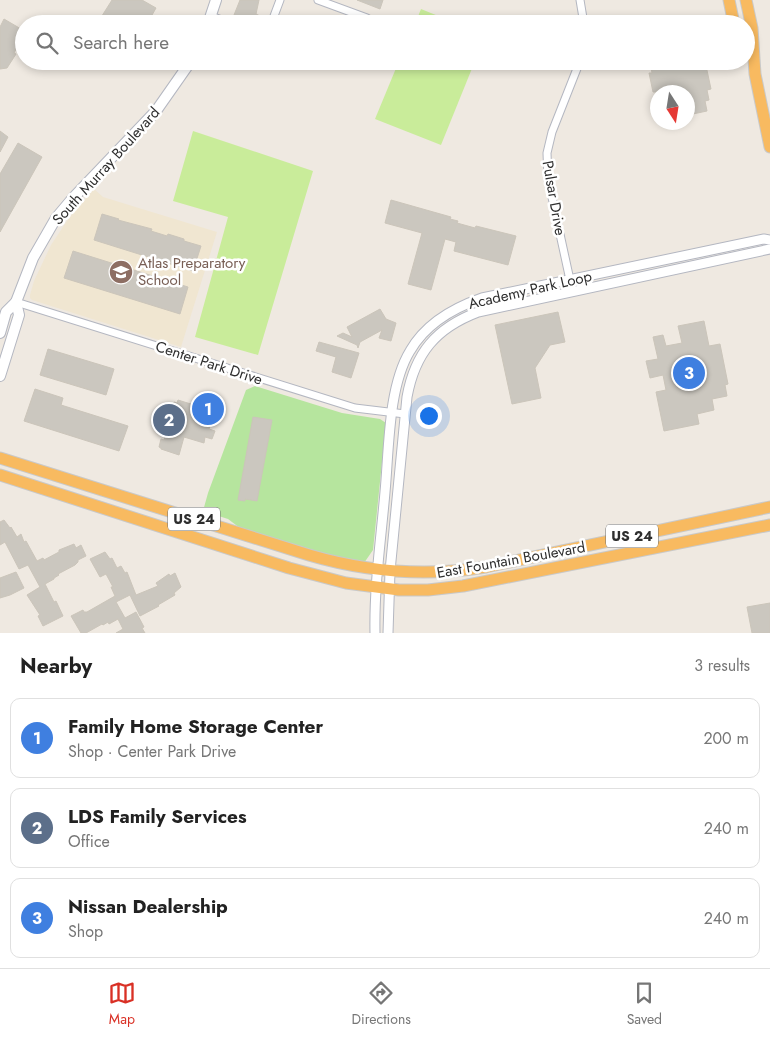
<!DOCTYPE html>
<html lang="en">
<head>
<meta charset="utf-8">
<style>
	:root { --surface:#fff; --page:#f6f6f6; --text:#222; --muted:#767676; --line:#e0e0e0; --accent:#d93025 }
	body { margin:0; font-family:Jost,sans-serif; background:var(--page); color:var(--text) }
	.compass { position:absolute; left:650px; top:85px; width:45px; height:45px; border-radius:50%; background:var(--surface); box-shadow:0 2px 8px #0003; rotate:168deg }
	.you { position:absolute; left:428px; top:415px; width:18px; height:18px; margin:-12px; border:4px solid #fff; border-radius:50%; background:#1a73e8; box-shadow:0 0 0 8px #1a73e833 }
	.badge { display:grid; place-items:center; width:32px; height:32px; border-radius:50%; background:var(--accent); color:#fff; font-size:16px; font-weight:700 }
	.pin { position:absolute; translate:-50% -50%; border:2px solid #fff; box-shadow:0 1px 5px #0006 }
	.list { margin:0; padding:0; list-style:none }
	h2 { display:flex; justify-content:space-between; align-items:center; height:65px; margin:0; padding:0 20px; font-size:21px }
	h2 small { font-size:16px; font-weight:400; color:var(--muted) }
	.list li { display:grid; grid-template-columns:32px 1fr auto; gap:15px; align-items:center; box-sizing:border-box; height:80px; margin:0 10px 10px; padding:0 10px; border:1px solid var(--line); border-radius:10px }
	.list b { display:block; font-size:19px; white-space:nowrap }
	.list p { margin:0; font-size:16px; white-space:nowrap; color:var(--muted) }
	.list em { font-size:16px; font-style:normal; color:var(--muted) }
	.icon { flex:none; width:28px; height:28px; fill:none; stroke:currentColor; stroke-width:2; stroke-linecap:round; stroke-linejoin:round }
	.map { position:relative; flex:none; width:770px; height:633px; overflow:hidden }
	.search { position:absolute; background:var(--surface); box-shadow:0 2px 8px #0003; left:15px; right:15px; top:15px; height:55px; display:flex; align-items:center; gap:12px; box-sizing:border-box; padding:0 18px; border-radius:28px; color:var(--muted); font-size:19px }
	.sheet { height:335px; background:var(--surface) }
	nav { display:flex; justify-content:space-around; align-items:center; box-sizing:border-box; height:70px; border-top:1px solid var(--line); background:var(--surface); font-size:14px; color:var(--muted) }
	nav a { display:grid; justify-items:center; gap:2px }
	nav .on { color:var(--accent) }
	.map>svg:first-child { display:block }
	.education { fill:#f0e6d1 }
	.green { fill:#b6e59e }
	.pitch { fill:#c9ec9a }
	.building { fill:#cbc7bf; stroke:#cbc5ba }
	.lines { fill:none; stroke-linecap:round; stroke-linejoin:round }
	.minor-casing { stroke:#b4b7c1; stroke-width:9 }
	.tertiary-casing { stroke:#b4b7c1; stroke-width:11 }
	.secondary-casing { stroke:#b4b7c1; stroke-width:12 }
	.trunk-casing { stroke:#c9c9c9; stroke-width:13 }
	.minor { stroke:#fff; stroke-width:7 }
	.tertiary { stroke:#fff; stroke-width:9 }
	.secondary { stroke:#fff; stroke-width:10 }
	.trunk { stroke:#f8ba60; stroke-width:11 }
	.labels { text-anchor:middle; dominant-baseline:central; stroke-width:5; stroke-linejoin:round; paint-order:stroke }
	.shield { fill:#fff; stroke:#6d6d6d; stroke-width:1 }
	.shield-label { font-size:14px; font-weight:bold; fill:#2e2e2e }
	.street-label { font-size:15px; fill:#2e2e2e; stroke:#fff }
	.education-label { font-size:15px; fill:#785e54; stroke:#fff; text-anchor:start }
</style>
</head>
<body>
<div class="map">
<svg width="770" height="633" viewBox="0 0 770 633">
	<rect width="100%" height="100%" fill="#efe9e1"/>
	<path class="education" d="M94 189 103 197 217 232 181 347 32 300 30 298V295L34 281 51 245 69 218Z"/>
	<path class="green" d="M255 386 342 413 380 419 386 423 373 550 364 563 352 562 240 528 228 519 203 511 208 493 246 390Z"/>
	<g class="pitch">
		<path d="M421 9 458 24H415Z"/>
		<path d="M399 61H475L441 145 375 119Z"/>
		<path d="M193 131 313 171 258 355 195 337 228 217 173 201Z"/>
	</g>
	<g class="building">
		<path d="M112 0H142L156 8 147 24H92L96 17 100 19Z"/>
		<path d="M240 0H259L256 14 260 16 256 24 234 15Z"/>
		<path d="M357 0H383L380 9Z"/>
		<path d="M4 19 21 29 18 36 22 38 14 53 16 54 7 68 0 69V27Z"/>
		<path d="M650 61H705L711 89 707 90 709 100 705 101 707 111 688 115V92H653L649 73H652Z"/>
		<path d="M0 131 8 137 0 152Z"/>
		<path d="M18 143 42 157 0 232V174Z"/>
		<path d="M391 200 451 217 450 219 458 221 457 223 475 228 476 226 516 236 508 265 454 251 456 242 445 239 431 290 408 284 422 233 385 223Z"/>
		<path d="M102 214 119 219 118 220 152 229 151 231 167 236 168 234 184 239V241L201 246 193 271 94 240Z"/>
		<path d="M73 251 188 287 180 314 64 278Z"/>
		<path d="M380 309 386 319 396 323 391 341 379 338 382 330 360 342 358 348 357 345 337 336 343 333 352 337 347 327Z"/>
		<path d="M558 312 565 342 550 345 535 368 541 398 512 404 495 325Z"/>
		<path d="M704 321 709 346 720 344 728 384 725 385 727 396 712 399 714 410 697 414 699 424 664 431 656 392 666 390 663 375 650 378 646 361 658 359 653 337 663 335 666 346 682 343 678 326Z"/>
		<path d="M319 342 359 353 351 378 332 372 336 357 316 351Z"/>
		<path d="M48 349 114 369 106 395 40 375Z"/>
		<path d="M35 389 63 398 61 405 128 426 119 451 24 421Z"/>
		<path d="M178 400 194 405 195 403 212 408 211 410 214 411 209 429 215 431 212 439 205 437 204 443 184 437 179 455 161 449V448L159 447 161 439 164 440 169 423H167L174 402 177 403Z"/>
		<path d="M253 417 272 420 257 501 245 499V501L238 500Z"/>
		<path d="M4 520 10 528 11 527 17 537 21 534 24 542 26 541 37 561 43 558 44 560 59 552V550L74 544 76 548 81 545 86 556 78 560V562L75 565 58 574 59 575 54 578V579L45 584 54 602 56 601 63 616 43 626 38 616 40 615 27 595 40 587 28 565 19 569 5 542 0 545V522Z"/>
		<path d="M105 552 110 559 112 558 117 568 121 566 125 573 127 572 136 595 158 586 156 583 169 574 170 576 175 573 181 587 174 593 175 595 158 605 159 606 140 616 130 595 116 602 125 618 136 612 144 627 142 628 145 633H116L123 629 118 619 109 624 108 622 103 625 102 624 86 633H81L71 616 83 610 84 612H87L115 596 111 587H113L106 574 100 577 90 559Z"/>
		<path d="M16 572 24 588 10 595 0 598V578Z"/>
		<path d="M770 603V633H752L747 607Z"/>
	</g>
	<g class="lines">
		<g class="minor-casing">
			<g id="minor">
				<path d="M318 0 367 18 365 24"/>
				<path d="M580 0 584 24"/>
				<path d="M211 16 232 24"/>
				<path d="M271 24 280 0"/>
				<path d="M569 291 570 280 548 179 547 153 552 132 580 61"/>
				<path d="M16 302 355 408 405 414"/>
			</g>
		</g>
		<g class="tertiary-casing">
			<g id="tertiary">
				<path d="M375 633C374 586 381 539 385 492 389 450 388 387 410 351 426 323 453 308 482 298L764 239 770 240"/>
				<path d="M388 633 390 571 407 397C415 353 436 328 478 312L770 249"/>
			</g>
		</g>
		<g class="secondary-casing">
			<g id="secondary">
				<path d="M208 24 216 0"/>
				<path d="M0 333 6 312 16 302 33 258 56 218 72 199 156 111 191 61"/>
				<path d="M0 376 19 315 16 302"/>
			</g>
		</g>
		<g class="trunk-casing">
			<g id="trunk">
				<path d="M729 0 734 24"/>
				<path d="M746 0 752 28 755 74 770 147"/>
				<path d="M0 458 309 555C367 572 425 577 486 567L770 507"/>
				<path d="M0 475 289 568 346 583 399 590H428L463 586 770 525"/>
			</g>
		</g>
		<use href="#minor" class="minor"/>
		<use href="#tertiary" class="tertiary"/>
		<use href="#secondary" class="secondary"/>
		<use href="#trunk" class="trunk"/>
	</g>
	<defs>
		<g id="school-disc" transform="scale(1.25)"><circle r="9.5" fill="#8d6e63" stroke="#fff"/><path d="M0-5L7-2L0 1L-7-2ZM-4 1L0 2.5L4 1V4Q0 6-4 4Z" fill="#fff"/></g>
	</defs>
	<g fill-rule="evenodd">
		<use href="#school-disc" x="121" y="272"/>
	</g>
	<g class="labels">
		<g class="shield">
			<rect x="168" y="507.5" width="52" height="23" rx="4"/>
			<rect x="606" y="524.5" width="52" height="23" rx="4"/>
		</g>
		<g class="shield-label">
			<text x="194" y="519">US 24</text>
			<text x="632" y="536">US 24</text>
		</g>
		<g class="street-label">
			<text transform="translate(106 166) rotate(-48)">South Murray Boulevard</text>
			<text transform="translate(554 198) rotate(80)">Pulsar Drive</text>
			<text transform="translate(530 290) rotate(-13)">Academy Park Loop</text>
			<text transform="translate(209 363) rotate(18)">Center Park Drive</text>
			<text transform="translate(511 560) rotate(-10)">East Fountain Boulevard</text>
		</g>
		<g class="education-label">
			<text x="138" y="263">Atlas Preparatory<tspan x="138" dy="17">School</tspan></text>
		</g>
	</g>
</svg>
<svg class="compass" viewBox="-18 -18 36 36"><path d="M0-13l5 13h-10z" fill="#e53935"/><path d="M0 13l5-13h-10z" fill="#767676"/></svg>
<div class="you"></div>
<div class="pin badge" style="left:208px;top:409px;background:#3f7fe0">1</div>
<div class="pin badge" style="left:169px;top:420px;background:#5c6f8a">2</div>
<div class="pin badge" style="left:689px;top:373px;background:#3f7fe0">3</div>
<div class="search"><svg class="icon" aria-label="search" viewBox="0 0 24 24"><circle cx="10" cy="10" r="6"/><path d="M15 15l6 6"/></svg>Search here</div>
</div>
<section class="sheet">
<h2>Nearby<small>3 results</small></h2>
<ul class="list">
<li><span class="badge" style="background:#3f7fe0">1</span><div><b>Family Home Storage Center</b><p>Shop · Center Park Drive</p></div><em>200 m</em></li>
<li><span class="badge" style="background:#5c6f8a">2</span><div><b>LDS Family Services</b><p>Office</p></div><em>240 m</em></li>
<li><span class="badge" style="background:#3f7fe0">3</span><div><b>Nissan Dealership</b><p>Shop</p></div><em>240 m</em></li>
</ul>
</section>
<nav>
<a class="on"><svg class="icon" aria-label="map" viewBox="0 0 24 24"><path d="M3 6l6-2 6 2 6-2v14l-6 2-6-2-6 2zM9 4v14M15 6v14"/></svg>Map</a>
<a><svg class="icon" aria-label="directions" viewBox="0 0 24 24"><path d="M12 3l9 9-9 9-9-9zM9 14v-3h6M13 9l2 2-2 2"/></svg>Directions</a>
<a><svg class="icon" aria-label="saved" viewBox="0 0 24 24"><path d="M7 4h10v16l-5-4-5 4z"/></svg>Saved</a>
</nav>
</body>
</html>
